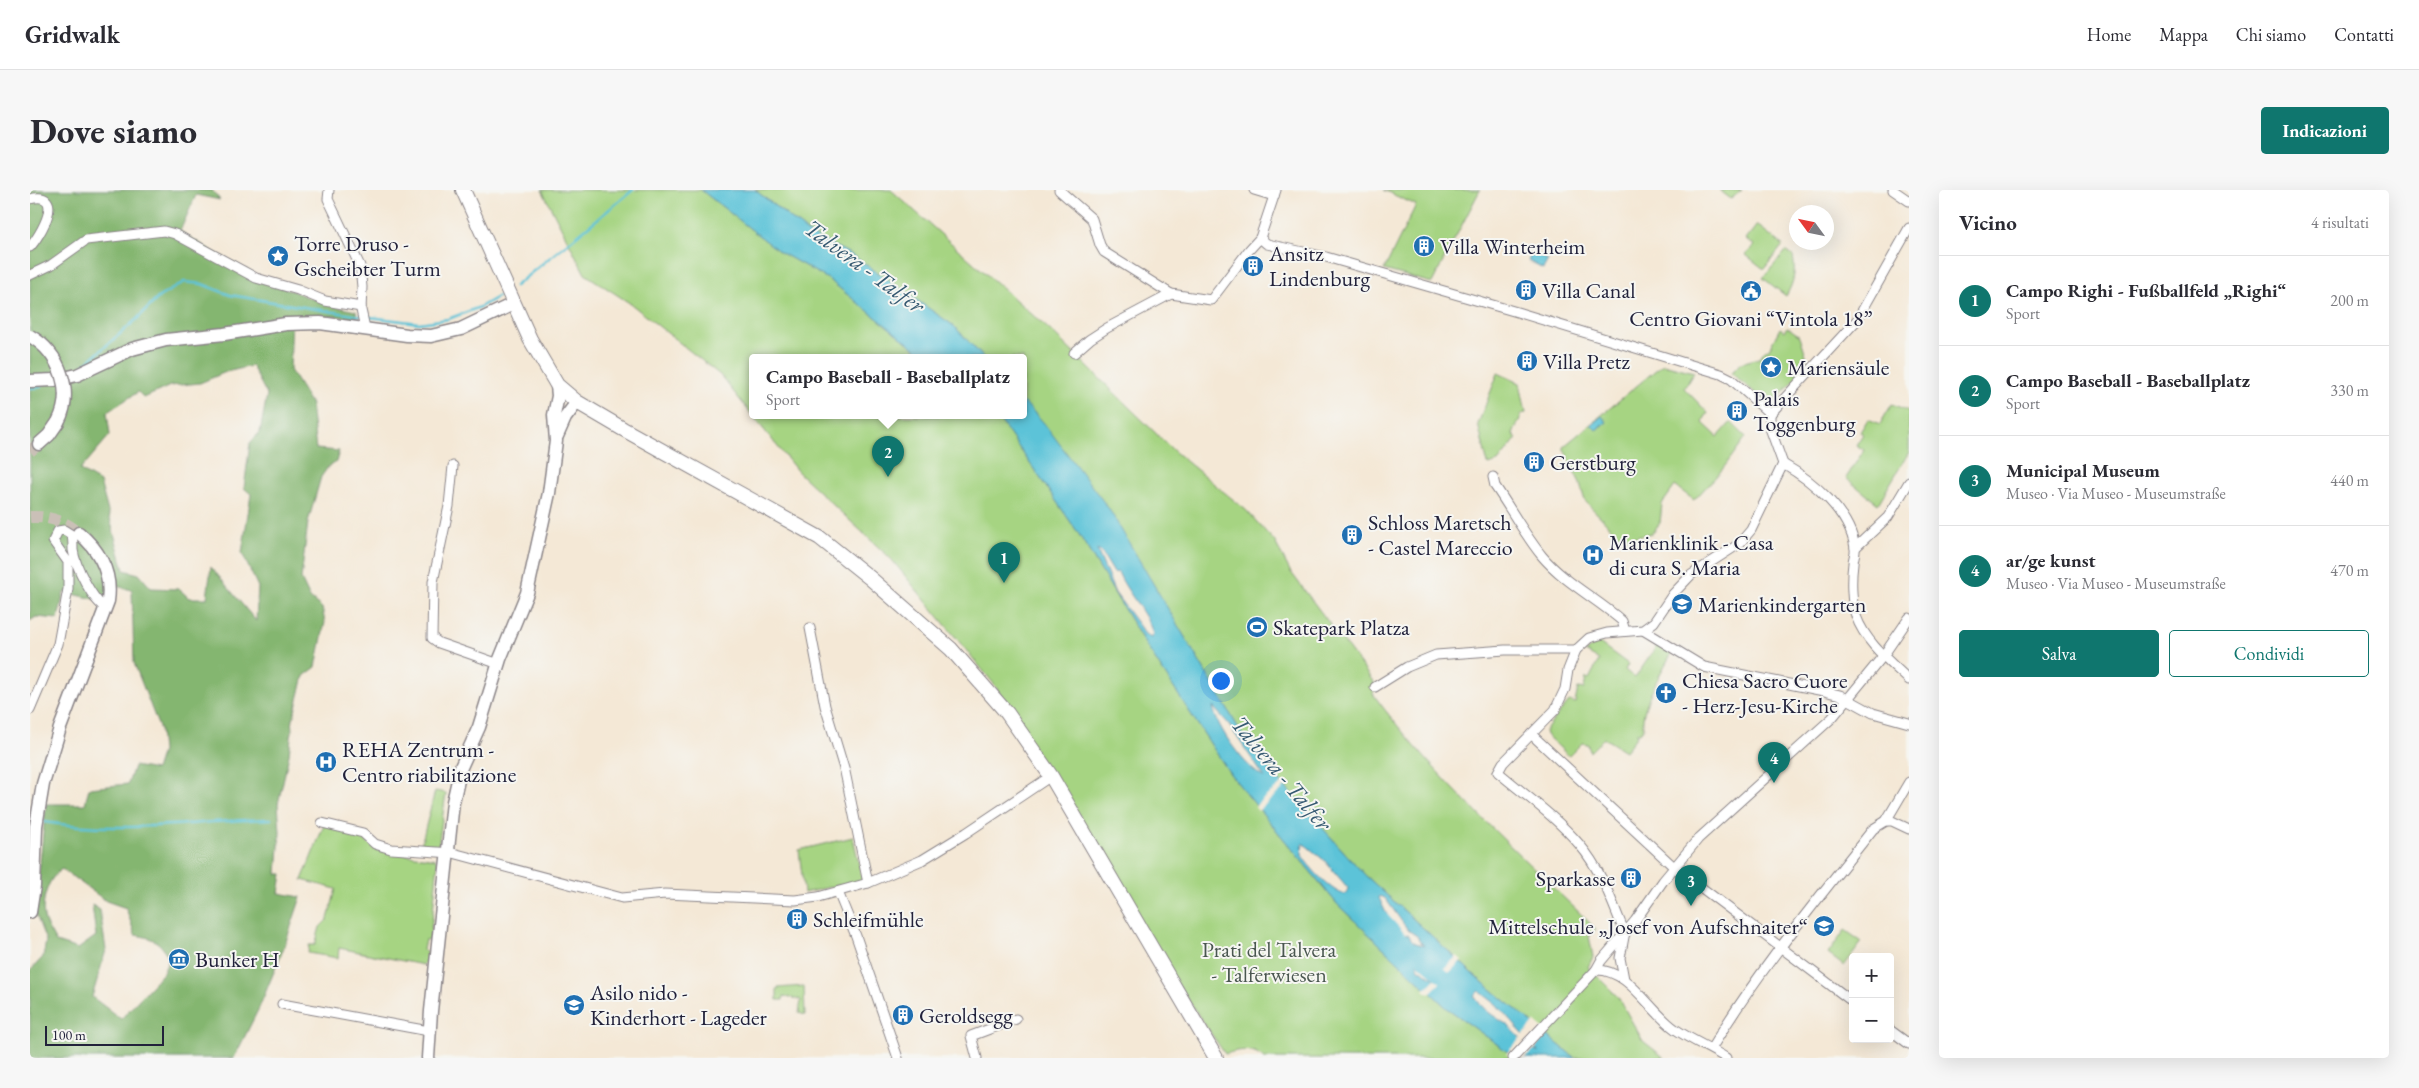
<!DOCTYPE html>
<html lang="it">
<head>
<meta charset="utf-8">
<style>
	:root { --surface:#fff; --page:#f7f7f7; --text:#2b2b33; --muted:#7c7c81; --line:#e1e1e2; --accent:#0f766e }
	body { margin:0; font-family:"EB Garamond",serif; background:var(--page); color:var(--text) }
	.controls { position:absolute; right:15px; bottom:15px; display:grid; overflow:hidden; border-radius:5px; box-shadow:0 5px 20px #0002 }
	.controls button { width:45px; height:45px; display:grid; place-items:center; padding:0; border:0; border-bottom:1px solid var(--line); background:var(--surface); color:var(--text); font:25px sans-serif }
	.compass { position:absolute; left:1759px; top:15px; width:45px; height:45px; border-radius:50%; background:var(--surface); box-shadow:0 5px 20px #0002; rotate:303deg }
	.scale { position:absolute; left:15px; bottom:12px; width:119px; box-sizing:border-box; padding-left:5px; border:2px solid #22223b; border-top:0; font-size:14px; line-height:18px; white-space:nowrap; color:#22223b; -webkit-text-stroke:4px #f6f6f2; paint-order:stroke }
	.you { position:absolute; left:1190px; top:490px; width:18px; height:18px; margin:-12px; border:4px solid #fff; border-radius:50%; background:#1a73e8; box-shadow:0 0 0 8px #1a73e833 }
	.badge { display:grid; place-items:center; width:32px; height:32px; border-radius:50%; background:var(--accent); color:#fff; font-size:16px; font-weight:700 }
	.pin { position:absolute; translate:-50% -41px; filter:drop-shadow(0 1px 2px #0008) }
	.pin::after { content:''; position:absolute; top:26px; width:18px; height:15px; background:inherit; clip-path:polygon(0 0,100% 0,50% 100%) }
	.popup { position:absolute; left:719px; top:164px; width:278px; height:65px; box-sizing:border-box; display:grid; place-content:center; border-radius:5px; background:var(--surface); filter:drop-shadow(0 1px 4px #0005); font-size:16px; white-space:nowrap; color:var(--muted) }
	.popup b { font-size:19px; color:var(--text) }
	.popup::after { content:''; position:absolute; left:50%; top:100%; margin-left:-10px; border:10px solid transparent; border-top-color:var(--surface) }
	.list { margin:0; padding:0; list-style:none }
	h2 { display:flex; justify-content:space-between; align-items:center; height:65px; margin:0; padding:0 20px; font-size:21px }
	h2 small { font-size:16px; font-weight:400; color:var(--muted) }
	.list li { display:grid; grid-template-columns:32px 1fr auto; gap:15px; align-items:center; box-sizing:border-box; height:90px; padding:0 20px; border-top:1px solid var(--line) }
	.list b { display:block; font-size:19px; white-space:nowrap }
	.list p { margin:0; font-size:16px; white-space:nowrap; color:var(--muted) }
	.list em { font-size:16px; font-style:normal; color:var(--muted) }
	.actions { display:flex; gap:10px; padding:15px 20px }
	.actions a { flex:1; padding:11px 0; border:1px solid var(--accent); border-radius:5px; text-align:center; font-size:18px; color:var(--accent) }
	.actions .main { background:var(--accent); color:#fff }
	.map { position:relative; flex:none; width:1879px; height:868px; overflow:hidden; border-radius:5px }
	header { display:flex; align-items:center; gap:30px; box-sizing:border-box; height:70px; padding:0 25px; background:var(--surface); border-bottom:1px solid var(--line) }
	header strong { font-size:24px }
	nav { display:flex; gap:28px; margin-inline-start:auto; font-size:18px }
	.intro { display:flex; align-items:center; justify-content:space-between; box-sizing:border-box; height:120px; padding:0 30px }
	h1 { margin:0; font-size:35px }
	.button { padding:12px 22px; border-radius:5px; background:var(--accent); color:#fff; font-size:18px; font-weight:700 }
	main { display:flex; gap:30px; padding:0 30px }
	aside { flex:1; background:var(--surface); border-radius:5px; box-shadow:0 5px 20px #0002 }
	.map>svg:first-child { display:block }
	.green { fill:#a6d482; stroke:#647b5e }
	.forest { fill:#84b670; stroke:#536c56; fill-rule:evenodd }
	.water { fill:#5bc3d8; stroke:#3e728a; fill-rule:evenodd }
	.pier { fill:#f4e8d6 }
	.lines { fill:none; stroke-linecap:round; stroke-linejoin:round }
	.stream { stroke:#5bc3d8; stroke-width:2.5 }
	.river { stroke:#5bc3d8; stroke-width:14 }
	.secondary-tunnel { stroke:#cac0b7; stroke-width:12; stroke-dasharray:12 6; stroke-linecap:butt }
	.street-casing { stroke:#8b8588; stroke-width:11 }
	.secondary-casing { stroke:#8b8588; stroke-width:15 }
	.primary-casing { stroke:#8b8588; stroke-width:16 }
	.street { stroke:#fff; stroke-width:9 }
	.secondary { stroke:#fff; stroke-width:12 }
	.primary { stroke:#fff; stroke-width:14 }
	.secondary-bridge-casing { stroke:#8b8588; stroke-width:15; stroke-linecap:butt }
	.secondary-bridge { stroke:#fff; stroke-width:12 }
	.labels { text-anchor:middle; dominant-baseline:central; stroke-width:4; stroke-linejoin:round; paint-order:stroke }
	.poi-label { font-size:22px; fill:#22223b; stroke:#f6f6f2; text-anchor:start }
	.park-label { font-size:22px; fill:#4a5750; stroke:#f6f6f2 }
	.water-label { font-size:24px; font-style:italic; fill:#365a72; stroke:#f6f6f2 }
</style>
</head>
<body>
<header>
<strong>Gridwalk</strong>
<nav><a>Home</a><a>Mappa</a><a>Chi siamo</a><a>Contatti</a></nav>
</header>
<div class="intro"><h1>Dove siamo</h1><a class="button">Indicazioni</a></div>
<main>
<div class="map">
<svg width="1879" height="868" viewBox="0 0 1879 868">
	<rect width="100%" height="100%" fill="#f6f6f2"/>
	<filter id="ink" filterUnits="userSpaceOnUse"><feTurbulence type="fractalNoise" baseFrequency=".02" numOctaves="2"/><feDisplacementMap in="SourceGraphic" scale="10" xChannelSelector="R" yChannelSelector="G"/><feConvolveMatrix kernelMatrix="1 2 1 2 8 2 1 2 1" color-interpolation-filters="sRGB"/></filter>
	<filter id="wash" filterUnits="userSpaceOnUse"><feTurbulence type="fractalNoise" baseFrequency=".0096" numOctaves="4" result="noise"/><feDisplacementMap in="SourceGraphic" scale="20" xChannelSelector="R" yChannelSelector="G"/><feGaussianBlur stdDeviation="1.12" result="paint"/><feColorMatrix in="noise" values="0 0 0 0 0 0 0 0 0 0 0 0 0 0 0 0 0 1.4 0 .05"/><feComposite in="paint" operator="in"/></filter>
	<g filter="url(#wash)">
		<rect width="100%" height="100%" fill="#f4e8d6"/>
		<g class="green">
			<path d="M512 0H671L750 62 798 89 897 168H723V226H967L1047 341 1117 457 1201 585 1308 715 1417 818 1486 868H1234C1222 857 1209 860 1195 864L1128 766 964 494 862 370 768 282 690 185 601 114 555 84Z"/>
			<path d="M725 0H861L1022 142 1145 262 1216 320 1245 352 1260 381 1345 494 1343 504C1407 591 1490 664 1566 739L1559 746 1563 767 1558 777 1588 807 1613 851 1635 868H1545L1450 790 1335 685 1221 559 1151 441 1013 232 993 211V168H954L924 136 822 65 780 44Z"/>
			<path d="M1353 0H1450L1402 93 1354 80 1386 15Z"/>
			<path d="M1689 0H1712L1701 9Z"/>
			<path d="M1727 35 1753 55 1734 79 1716 65 1724 55 1716 49Z"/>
			<path d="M1756 61 1763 66C1766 82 1764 92 1756 106L1733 88Z"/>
			<path d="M1757 137 1770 146 1779 175 1745 211H1735L1701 183 1711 173 1729 168 1735 160 1739 159 1750 138 1754 141Z"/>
			<path d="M1633 174 1664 182 1654 198 1678 223 1672 232 1688 247 1701 232 1716 247 1692 280 1664 310 1645 296 1632 314 1630 333 1622 343 1592 349 1555 311 1549 291 1533 257Z"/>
			<path d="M1468 183 1490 193 1496 223 1492 224 1483 244 1487 248 1468 272 1458 275 1448 234Z"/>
			<path d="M1862 214 1879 221V262L1848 314 1816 288 1834 260 1826 255 1833 244 1830 242 1838 229 1850 234Z"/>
			<path d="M1568 452 1598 474 1595 480 1605 488 1628 454 1642 463C1633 478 1607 523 1614 538L1610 543H1606L1607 546 1595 561 1574 548 1560 562 1558 554 1552 553 1539 566 1516 545 1515 541 1539 511 1545 513 1548 498 1554 499 1556 488 1559 489 1569 470 1555 462Z"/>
			<path d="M405 601 416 603 408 658 391 655Z"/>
			<path d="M294 635 328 644 346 660 406 669 408 673 400 751 395 750 393 760 398 762V767L393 775 309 758 308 768 278 763 279 755H285L290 737 298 729 306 699 272 690Z"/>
			<path d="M823 647 833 692 809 697V695L774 703 769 660Z"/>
			<path d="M1815 740 1832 752 1814 776 1798 764Z"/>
			<path d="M774 796 775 825 769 823 771 810 754 806 753 810H747V798Z"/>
		</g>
		<path class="forest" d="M0 0H182L190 10 166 5 150 41C200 73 268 110 326 121L327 129 305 126 262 127 260 180 281 214 286 259 309 261 306 272 298 277 291 287 278 332 271 389 280 408 292 418 295 432 286 477 274 486 263 529 259 565 248 614 250 642 247 684H252L249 703 271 707 253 760 229 818 204 868H0V781L13 767 16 751 5 722 16 614H55L59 598 98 594 104 576 126 580 132 561 130 540 104 473 102 400 86 396 73 411 34 402 28 429 6 427 0 431ZM222 176 237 205 230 242 220 253 214 298 221 304 212 363 228 397 226 431 181 377 177 408H159L149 399 121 398 109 384 94 380 70 292 50 280 80 245 77 222 108 202 114 208 140 196 170 193 196 182ZM32 679 76 711 96 718 105 745C124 748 131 752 139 769L133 783 91 829 62 807 76 760 70 720 62 715 66 746 48 759 26 752C23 746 19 740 16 734 9 717 16 689 32 679Z"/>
		<g class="water">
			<path d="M671 0H725L780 44 822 65 924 136 954 168H897L798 89 750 62Z"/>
			<path d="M1502 62 1518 70 1513 79 1498 71Z"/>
			<path d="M993 211 1013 232 1079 319 1221 559 1335 685 1450 790 1545 868H1486L1417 818 1308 715 1201 585 1117 457 1047 341 967 226H993ZM1067 360 1072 363 1084 383 1088 382C1097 403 1115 420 1123 443L1121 448 1115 444 1085 403ZM1183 517 1197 532 1235 588C1216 579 1186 537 1183 517ZM1273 653 1295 671 1318 698 1316 704C1305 706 1277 675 1272 665ZM1339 706 1357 725 1349 708 1350 706 1355 708 1378 740 1387 746 1394 756 1383 752 1378 744 1369 747 1352 735 1338 719ZM1387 765C1402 766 1419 784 1422 799L1389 779 1385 768ZM1449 801 1466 814 1509 862C1494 856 1488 843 1476 834 1464 826 1451 819 1444 805Z"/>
			<path d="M1572 226 1577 232 1566 240 1561 235Z"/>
		</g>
		<g class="pier">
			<path d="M1254 592 1257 595 1228 621 1225 617 1228 613Z"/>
			<path d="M1427 766 1432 770 1414 788 1410 783Z"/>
			<path d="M1407 787 1412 791 1399 804 1394 800Z"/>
			<path d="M1505 832 1518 843 1504 860 1495 868H1482L1476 864Z"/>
		</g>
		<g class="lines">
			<g class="stream">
				<path d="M485 96 603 0"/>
				<path d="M54 175 107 129 129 107 154 92 172 94 200 105 323 125 389 133 418 129 450 117 469 106"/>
				<path d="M0 198 11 197"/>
				<path d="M14 632C90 644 165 631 241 629"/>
			</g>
			<path class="river" d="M1326 701 1374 753 1433 803"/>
		</g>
	</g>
	<g filter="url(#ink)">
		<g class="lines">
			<g class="secondary-tunnel">
				<path d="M0 261 9 254"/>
				<path d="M0 327C18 326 35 331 49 343"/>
			</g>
			<g class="street-casing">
				<g id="street">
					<path d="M299 0 298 9 330 76 332 97 331 120 335 138"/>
					<path d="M1029 0 1062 29 1070 55 1074 62 1141 104"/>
					<path d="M1224 0 1244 6"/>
					<path d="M1246 0 1230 48 1237 54 1296 67 1487 122 1691 184 1701 189 1740 224"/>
					<path d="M1863 0 1879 11"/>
					<path d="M0 9C37 0 10 46 0 57"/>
					<path d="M0 85 21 75 56 50 134 41 145 44 226 88 268 100 295 111 331 117"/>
					<path d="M1044 163 1060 149 1077 138 1141 104 1181 110 1219 60 1230 48"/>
					<path d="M1740 224 1827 130 1879 38"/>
					<path d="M1753 274C1783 291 1820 322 1825 358 1826 363 1823 368 1823 373 1821 388 1821 412 1826 426 1835 452 1860 472 1879 490"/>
					<path d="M423 276 419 316 403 392 402 448 409 453 469 474"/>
					<path d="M1463 287 1465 296C1481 319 1494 344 1512 366 1535 393 1566 408 1592 431L1595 441"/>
					<path d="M1825 358 1858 327 1879 292"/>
					<path d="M780 438 795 516 815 582 838 693"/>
					<path d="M1613 440 1674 477 1794 501 1810 505 1843 523 1879 533"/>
					<path d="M1345 497 1377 477 1406 465 1475 460H1546"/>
					<path d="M0 520 28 454 38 399V372L23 351 28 341 34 340 42 345C43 350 43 355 43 360 45 375 63 412 76 418"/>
					<path d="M1501 544 1644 677 1823 812"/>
					<path d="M1856 631H1862L1879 639"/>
					<path d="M292 633 333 643 345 654 361 659 423 663 592 708 635 704 765 710 788 707 838 693 892 670 936 643 1021 586"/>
					<path d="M808 702 826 746 868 868"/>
					<path d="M1595 744C1583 714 1571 679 1549 654 1526 627 1495 605 1468 582L1473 573 1525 520 1535 499 1538 480 1546 460 1559 448 1577 443 1613 440 1624 432 1643 404 1661 385 1709 354 1721 340 1753 274 1740 238V224"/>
					<path d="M1594 747 1590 768 1594 789"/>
					<path d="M1566 780C1599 779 1619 821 1645 839 1661 850 1680 858 1696 868"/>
					<path d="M252 814 399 841"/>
					<path d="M1860 840 1879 854"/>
					<path d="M1681 859C1725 786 1779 720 1832 653L1843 639 1856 631 1879 592"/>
					<path d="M947 868 941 846 986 829"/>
					<path d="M1483 868 1566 780 1571 771 1605 731 1633 691 1668 649 1802 528 1853 466 1879 428"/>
				</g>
			</g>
			<g class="secondary-casing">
				<g id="secondary">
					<path d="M0 191 25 190 47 185 102 159 136 150 194 144 256 134 290 133 377 145 401 146 431 139 483 114"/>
					<path d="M527 246 535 228 547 212"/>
					<path d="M9 254 19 245 28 232"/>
					<path d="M0 722 4 696 6 636 13 594 30 538 78 411C82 383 70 361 49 343"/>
					<path d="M398 868 401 821 423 612 431 577 449 537 470 469 497 403 519 303 526 251 524 225 528 206 527 195"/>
				</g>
			</g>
			<g class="primary-casing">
				<path id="primary" d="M433 0 500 149 527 195 547 212 593 239 790 348 840 388 921 459 977 523 1021 586 1186 868"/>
			</g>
			<use href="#street" class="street"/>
			<use href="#secondary" class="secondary"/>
			<use href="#primary" class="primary"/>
			<g class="secondary-bridge-casing">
				<path id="secondary-bridge" d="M0 146C30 163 44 202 28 232"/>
			</g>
			<use href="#secondary-bridge" class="secondary-bridge"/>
		</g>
	</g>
	<defs>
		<g id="building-disc" transform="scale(1.125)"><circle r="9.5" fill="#1f6fb2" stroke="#f6f6f2"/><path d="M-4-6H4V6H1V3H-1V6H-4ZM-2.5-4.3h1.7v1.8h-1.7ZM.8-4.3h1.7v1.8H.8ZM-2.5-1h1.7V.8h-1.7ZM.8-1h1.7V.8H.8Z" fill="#fff"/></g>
		<g id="sight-disc" transform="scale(1.125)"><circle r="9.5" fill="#1f6fb2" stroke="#f6f6f2"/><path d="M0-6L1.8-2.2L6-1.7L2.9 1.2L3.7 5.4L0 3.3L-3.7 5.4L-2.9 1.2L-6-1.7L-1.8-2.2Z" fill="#fff"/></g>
		<g id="civic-disc" transform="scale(1.125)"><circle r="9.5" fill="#1f6fb2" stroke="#f6f6f2"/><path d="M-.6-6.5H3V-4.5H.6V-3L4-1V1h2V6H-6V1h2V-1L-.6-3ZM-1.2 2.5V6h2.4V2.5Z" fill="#fff"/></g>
		<g id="hospital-disc" transform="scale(1.125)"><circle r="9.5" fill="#1f6fb2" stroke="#f6f6f2"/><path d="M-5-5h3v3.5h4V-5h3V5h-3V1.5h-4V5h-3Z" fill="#fff"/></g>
		<g id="school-disc" transform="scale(1.125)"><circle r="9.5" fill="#1f6fb2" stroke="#f6f6f2"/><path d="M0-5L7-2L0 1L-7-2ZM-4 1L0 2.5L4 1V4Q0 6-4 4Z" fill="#fff"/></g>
		<g id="stadium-disc" transform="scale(1.125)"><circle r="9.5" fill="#1f6fb2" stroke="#f6f6f2"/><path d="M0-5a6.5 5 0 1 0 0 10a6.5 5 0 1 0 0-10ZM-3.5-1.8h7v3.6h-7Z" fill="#fff"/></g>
		<g id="church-disc" transform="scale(1.125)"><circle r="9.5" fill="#1f6fb2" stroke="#f6f6f2"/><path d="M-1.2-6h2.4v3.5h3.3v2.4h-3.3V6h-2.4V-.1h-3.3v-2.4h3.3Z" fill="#fff"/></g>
		<g id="museum-disc" transform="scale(1.125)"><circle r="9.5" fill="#1f6fb2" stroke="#f6f6f2"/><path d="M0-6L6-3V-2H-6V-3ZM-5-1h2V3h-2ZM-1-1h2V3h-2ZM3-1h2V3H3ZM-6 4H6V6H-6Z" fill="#fff"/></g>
	</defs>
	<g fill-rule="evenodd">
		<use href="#building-disc" x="1394" y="56"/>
		<use href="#sight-disc" x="248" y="66"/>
		<use href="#building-disc" x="1223" y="76"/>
		<use href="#building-disc" x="1496" y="100"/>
		<use href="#civic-disc" x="1721" y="101"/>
		<use href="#building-disc" x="1497" y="171"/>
		<use href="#sight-disc" x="1741" y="177"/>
		<use href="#building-disc" x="1707" y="221"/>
		<use href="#building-disc" x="1504" y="272"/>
		<use href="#building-disc" x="1322" y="345"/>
		<use href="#hospital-disc" x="1563" y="365"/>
		<use href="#school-disc" x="1652" y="414"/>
		<use href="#stadium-disc" x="1227" y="437"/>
		<use href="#church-disc" x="1636" y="503"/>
		<use href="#hospital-disc" x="296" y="572"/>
		<use href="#building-disc" x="1601" y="688"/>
		<use href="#building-disc" x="767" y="729"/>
		<use href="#school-disc" x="1794" y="736"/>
		<use href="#museum-disc" x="149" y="769"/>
		<use href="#school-disc" x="544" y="815"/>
		<use href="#building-disc" x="873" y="825"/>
	</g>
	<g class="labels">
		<g class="poi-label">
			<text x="264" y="53">Torre Druso -<tspan x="264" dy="25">Gscheibter Turm</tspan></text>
			<text x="1410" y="56">Villa Winterheim</text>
			<text x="1239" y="63">Ansitz<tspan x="1239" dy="25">Lindenburg</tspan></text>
			<text x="1512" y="100">Villa Canal</text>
			<text x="1721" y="128" text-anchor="middle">Centro Giovani “Vintola 18”</text>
			<text x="1513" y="171">Villa Pretz</text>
			<text x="1757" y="177">Mariensäule</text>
			<text x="1723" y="208">Palais<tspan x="1723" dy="25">Toggenburg</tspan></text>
			<text x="1520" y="272">Gerstburg</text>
			<text x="1338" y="332">Schloss Maretsch<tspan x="1338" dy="25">- Castel Mareccio</tspan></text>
			<text x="1579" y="352">Marienklinik - Casa<tspan x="1579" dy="25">di cura S. Maria</tspan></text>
			<text x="1668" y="414">Marienkindergarten</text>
			<text x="1243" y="437">Skatepark Platza</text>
			<text x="1652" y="490">Chiesa Sacro Cuore<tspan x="1652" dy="25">- Herz-Jesu-Kirche</tspan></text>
			<text x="312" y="559">REHA Zentrum -<tspan x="312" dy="25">Centro riabilitazione</tspan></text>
			<text x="1585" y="688" text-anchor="end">Sparkasse</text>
			<text x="783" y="729">Schleifmühle</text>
			<text x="1778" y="736" text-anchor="end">Mittelschule „Josef von Aufschnaiter“</text>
			<text x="165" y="769">Bunker H</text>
			<text x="560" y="802">Asilo nido -<tspan x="560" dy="25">Kinderhort - Lageder</tspan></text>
			<text x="889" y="825">Geroldsegg</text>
		</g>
		<g class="park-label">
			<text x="1239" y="759">Prati del Talvera<tspan x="1239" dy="25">- Talferwiesen</tspan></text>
		</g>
		<g class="water-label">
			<text transform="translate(835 76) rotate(36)">Talvera - Talfer</text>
			<text transform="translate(1252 583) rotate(50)">Talvera - Talfer</text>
		</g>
	</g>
</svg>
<div class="controls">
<button>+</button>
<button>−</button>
</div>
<svg class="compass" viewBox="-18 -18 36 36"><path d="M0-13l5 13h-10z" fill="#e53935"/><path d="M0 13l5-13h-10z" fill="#7c7c81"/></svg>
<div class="scale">100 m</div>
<div class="you"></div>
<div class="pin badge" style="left:974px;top:393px">1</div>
<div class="pin badge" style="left:858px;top:287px">2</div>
<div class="popup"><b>Campo Baseball - Baseballplatz</b>Sport</div>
<div class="pin badge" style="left:1661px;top:716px">3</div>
<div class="pin badge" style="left:1744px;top:593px">4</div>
</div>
<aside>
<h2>Vicino<small>4 risultati</small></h2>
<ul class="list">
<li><span class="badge">1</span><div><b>Campo Righi - Fußballfeld „Righi“</b><p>Sport</p></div><em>200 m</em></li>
<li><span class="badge">2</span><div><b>Campo Baseball - Baseballplatz</b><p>Sport</p></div><em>330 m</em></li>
<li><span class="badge">3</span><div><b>Municipal Museum</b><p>Museo · Via Museo - Museumstraße</p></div><em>440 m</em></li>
<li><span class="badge">4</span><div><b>ar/ge kunst</b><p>Museo · Via Museo - Museumstraße</p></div><em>470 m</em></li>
</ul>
<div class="actions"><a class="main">Salva</a><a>Condividi</a></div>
</aside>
</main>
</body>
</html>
